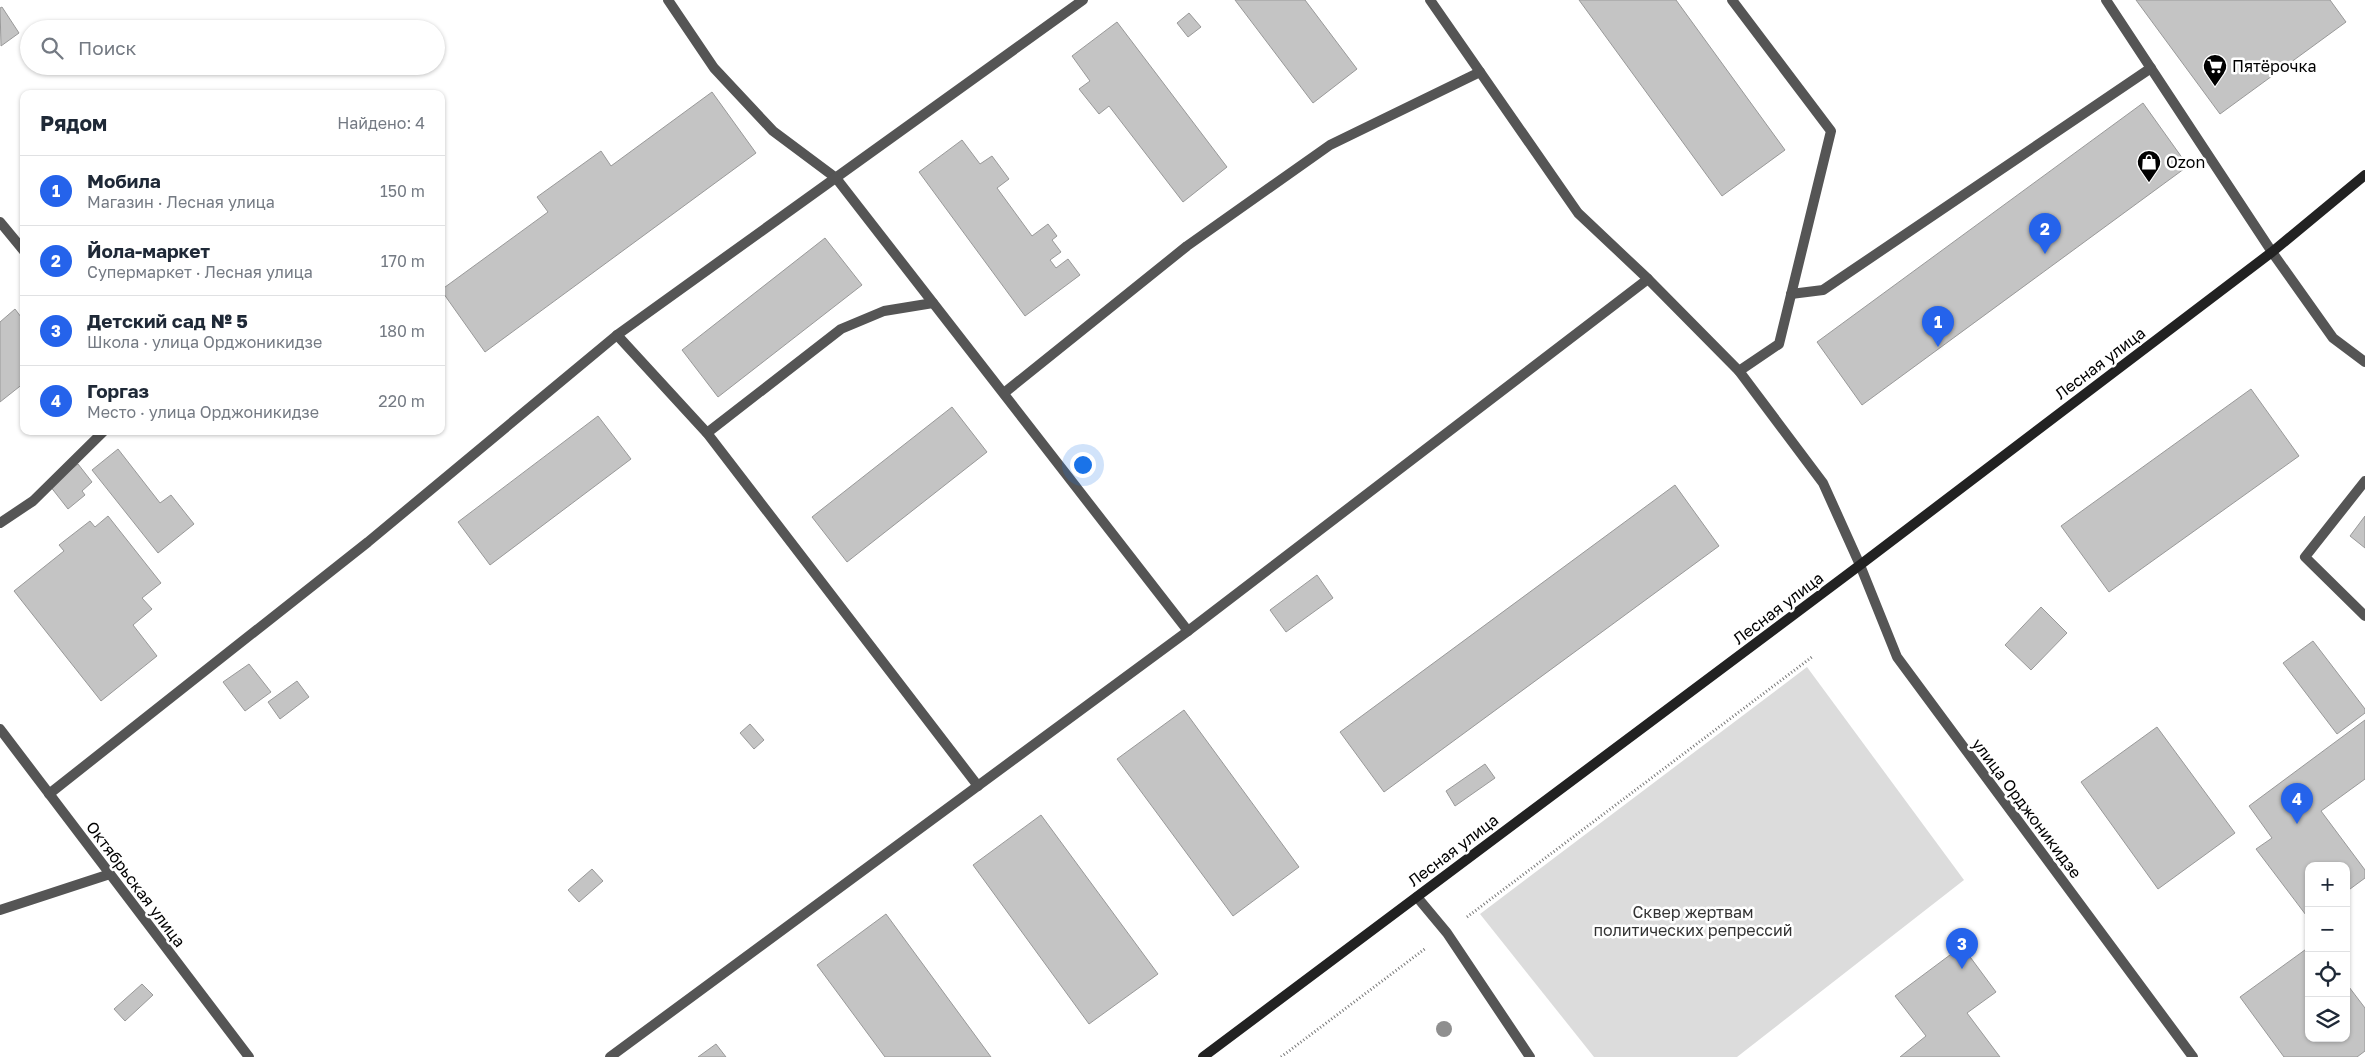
<!DOCTYPE html>
<html lang="ru">
<head>
<meta charset="utf-8">
<style>
	:root { --surface:#fff; --page:#f6f6f7; --text:#1f2937; --muted:#747a83; --line:#e0e1e3; --accent:#2563eb }
	body { margin:0; font-family:"Golos Text",sans-serif; background:var(--page); color:var(--text) }
	.controls { position:absolute; right:15px; bottom:15px; display:grid; overflow:hidden; border-radius:10px; box-shadow:0 1px 4px #0004 }
	.controls button { width:45px; height:45px; display:grid; place-items:center; padding:0; border:0; border-bottom:1px solid var(--line); background:var(--surface); color:var(--text); font:25px sans-serif }
	.you { position:absolute; left:1082px; top:464px; width:18px; height:18px; margin:-12px; border:4px solid #fff; border-radius:50%; background:#1a73e8; box-shadow:0 0 0 8px #1a73e833 }
	.badge { display:grid; place-items:center; width:32px; height:32px; border-radius:50%; background:var(--accent); color:#fff; font-size:16px; font-weight:700 }
	.pin { position:absolute; translate:-50% -41px; filter:drop-shadow(0 1px 2px #0008) }
	.pin::after { content:''; position:absolute; top:26px; width:18px; height:15px; background:inherit; clip-path:polygon(0 0,100% 0,50% 100%) }
	.list { margin:0; padding:0; list-style:none }
	h2 { display:flex; justify-content:space-between; align-items:center; height:65px; margin:0; padding:0 20px; font-size:21px }
	h2 small { font-size:16px; font-weight:400; color:var(--muted) }
	.list li { display:grid; grid-template-columns:32px 1fr auto; gap:15px; align-items:center; box-sizing:border-box; height:70px; padding:0 20px; border-top:1px solid var(--line) }
	.list b { display:block; font-size:19px; white-space:nowrap }
	.list p { margin:0; font-size:16px; white-space:nowrap; color:var(--muted) }
	.list em { font-size:16px; font-style:normal; color:var(--muted) }
	.icon { flex:none; width:28px; height:28px; fill:none; stroke:currentColor; stroke-width:2; stroke-linecap:round; stroke-linejoin:round }
	.map { position:relative; flex:none; width:2365px; height:1057px; overflow:hidden }
	.search { position:absolute; background:var(--surface); box-shadow:0 1px 4px #0004; left:20px; top:20px; width:425px; height:55px; display:flex; align-items:center; gap:12px; box-sizing:border-box; padding:0 18px; border-radius:28px; color:var(--muted); font-size:19px }
	.panel { position:absolute; background:var(--surface); box-shadow:0 1px 4px #0004; left:20px; top:90px; width:425px; height:345px; border-radius:10px }
	.map>svg:first-child { display:block }
	.green { fill:#dcdcdc }
	.building { fill:#c4c4c4; stroke:#999 }
	.lines { fill:none; stroke-linecap:round; stroke-linejoin:round }
	.path { stroke:#777; stroke-width:3; stroke-dasharray:1 2.5; stroke-linecap:butt }
	.lane { stroke:#555; stroke-width:10 }
	.street { stroke:#555; stroke-width:10 }
	.secondary { stroke:#222; stroke-width:10 }
	.tree { fill:#8f8f8f }
	.labels { text-anchor:middle; dominant-baseline:central; stroke-width:5; stroke-linejoin:round; paint-order:stroke }
	.poi-label { font-size:16px; fill:#000; stroke:#fff; text-anchor:start }
	.street-label { font-size:16px; fill:#000; stroke:#fff }
	.park-label { font-size:16px; fill:#333; stroke:#fff }
</style>
</head>
<body>
<div class="map">
<svg width="2365" height="1057" viewBox="0 0 2365 1057">
	<rect width="100%" height="100%" fill="#fff"/>
	<path class="green" d="M1807 667 1964 880 1737 1057H1594L1480 914Z"/>
	<g class="building">
		<path d="M1235 0H1305L1357 69 1313 103Z"/>
		<path d="M1579 0H1676L1785 150 1722 196Z"/>
		<path d="M2136 0H2330L2346 22 2220 114Z"/>
		<path d="M2 7 19 33 1 46 0 8Z"/>
		<path d="M1189 13 1201 27 1188 37 1177 23Z"/>
		<path d="M1117 22 1227 167 1183 202 1109 106 1099 114 1079 89 1090 81 1072 56Z"/>
		<path d="M712 92 756 153 485 352 441 290 548 212 537 197 601 151 611 166Z"/>
		<path d="M2143 103 2188 166 1862 405 1817 342Z"/>
		<path d="M962 140 980 164 992 156 1009 179 997 188 1032 236 1048 224 1057 236 1052 240 1061 252 1050 260 1056 268 1068 259 1080 275 1025 316 919 172Z"/>
		<path d="M825 238 862 285 718 397 682 350Z"/>
		<path d="M15 309 24 321V383L0 402V322Z"/>
		<path d="M2251 389 2299 456 2109 592 2061 526Z"/>
		<path d="M952 407 987 452 847 562 812 517Z"/>
		<path d="M598 416 631 459 490 565 458 522Z"/>
		<path d="M118 449 160 503 171 495 194 524 158 553 92 470Z"/>
		<path d="M78 464 92 482 82 491 85 495 68 509 50 486Z"/>
		<path d="M1675 485 1719 546 1384 792 1340 732Z"/>
		<path d="M108 516 161 583 142 598 152 609 133 625 157 656 101 701 14 591 64 551 59 545 90 521 95 527Z"/>
		<path d="M2365 516V548L2350 536Z"/>
		<path d="M1317 575 1333 598 1286 632 1270 610Z"/>
		<path d="M2041 607 2067 633 2031 670 2005 645Z"/>
		<path d="M2313 641 2365 709V713L2337 734 2283 663Z"/>
		<path d="M249 664 271 692 245 711 223 682Z"/>
		<path d="M297 681 309 697 280 719 268 702Z"/>
		<path d="M1184 710 1299 867 1233 916 1117 759Z"/>
		<path d="M2365 720V779L2321 811 2365 870V878L2346 892V866H2309V919L2256 849 2272 838 2249 806Z"/>
		<path d="M750 724 764 740 754 749 740 733Z"/>
		<path d="M2157 727 2235 833 2158 889 2081 782Z"/>
		<path d="M1485 764 1495 778 1455 806 1446 791Z"/>
		<path d="M1041 815 1158 974 1089 1024 973 865Z"/>
		<path d="M592 869 603 881 579 902 568 890Z"/>
		<path d="M886 914 991 1057H885L817 965Z"/>
		<path d="M1962 946 1996 992 1967 1013 2000 1057H1900L1926 1036 1895 996Z"/>
		<path d="M2309 947V1038H2346V983L2365 1008V1051L2357 1057H2284L2240 997Z"/>
		<path d="M142 984 153 995 125 1021 114 1009Z"/>
		<path d="M716 1044 726 1057H698Z"/>
	</g>
	<g class="lines">
		<g class="path">
			<path d="M1467 917 1812 657"/>
			<path d="M1281 1057 1426 948"/>
		</g>
		<g class="lane">
			<path d="M668 0 714 68 773 131 836 178 1188 631"/>
			<path d="M1732 0 1831 131 1779 344 1739 371"/>
			<path d="M2106 0 2272 252"/>
			<path d="M0 222 24 251"/>
			<path d="M1791 294 1823 290 2151 68"/>
			<path d="M617 335 707 433 978 786"/>
			<path d="M1004 393 1187 246 1330 145 1480 72"/>
			<path d="M707 433 841 329 884 311 933 303"/>
			<path d="M2365 481 2305 557 2365 616"/>
			<path d="M0 523 33 501 104 431"/>
			<path d="M49 794 368 542 617 335 1083 0"/>
			<path d="M1417 897 1447 933 1530 1057"/>
			<path d="M0 910 110 874"/>
			<path d="M610 1057 1188 631 1648 279"/>
		</g>
		<g class="street">
			<path d="M1430 0 1578 213 1648 279 1739 371 1823 483 1860 565 1897 657 2193 1057"/>
			<path d="M2272 252 2333 338 2365 362"/>
			<path d="M0 729 249 1057"/>
		</g>
		<path class="secondary" d="M1203 1057 1860 565 2272 252 2365 175"/>
	</g>
	<circle class="tree" cx="1444" cy="1029" r="8"/>
	<defs>
		<g id="supermarket-pin" transform="scale(1.25)"><path d="M0 17L-7.5 6A9.5 9.5 0 1 1 7.5 6Z" fill="#000" stroke="#fff"/><path d="M-6-5.5h2.5l.6 2H6L4.5 2H-2.5L-4.4-4H-6ZM-1.5 3.2a1.3 1.3 0 1 0 .1 0ZM3 3.2a1.3 1.3 0 1 0 .1 0Z" fill="#fff"/></g>
		<g id="shop-pin" transform="scale(1.25)"><path d="M0 17L-7.5 6A9.5 9.5 0 1 1 7.5 6Z" fill="#000" stroke="#fff"/><path d="M-5-2.5h2.3a2.7 3.5 0 0 1 5.4 0H5L5.5 6h-11ZM-1.5-2.5h3a1.5 2.3 0 0 0-3 0Z" fill="#fff"/></g>
	</defs>
	<g fill-rule="evenodd">
		<use href="#supermarket-pin" x="2215" y="66"/>
		<use href="#shop-pin" x="2149" y="162"/>
	</g>
	<g class="labels">
		<g class="poi-label">
			<text x="2232" y="66">Пятёрочка</text>
			<text x="2166" y="162">Ozon</text>
		</g>
		<g class="street-label">
			<text transform="translate(2100 363) rotate(-37)">Лесная улица</text>
			<text transform="translate(1778 608) rotate(-37)">Лесная улица</text>
			<text transform="translate(2027 808) rotate(53)">улица Орджоникидзе</text>
			<text transform="translate(1453 850) rotate(-37)">Лесная улица</text>
			<text transform="translate(136 884) rotate(53)">Октябрьская улица</text>
		</g>
		<g class="park-label">
			<text x="1693" y="912">Cквер жертвам<tspan x="1693" dy="18">политических репрессий</tspan></text>
		</g>
	</g>
</svg>
<div class="controls">
<button>+</button>
<button>−</button>
<button><svg class="icon" aria-label="locate" viewBox="0 0 24 24"><circle cx="12" cy="12" r="6"/><path d="M12 2v4M12 18v4M2 12h4M18 12h4"/></svg></button>
<button><svg class="icon" aria-label="layers" viewBox="0 0 24 24"><path d="M12 4l9 5-9 5-9-5zM3 14l9 5 9-5"/></svg></button>
</div>
<div class="you"></div>
<div class="pin badge" style="left:1938px;top:347px">1</div>
<div class="pin badge" style="left:2045px;top:254px">2</div>
<div class="pin badge" style="left:1962px;top:969px">3</div>
<div class="pin badge" style="left:2297px;top:824px">4</div>
<div class="search"><svg class="icon" aria-label="search" viewBox="0 0 24 24"><circle cx="10" cy="10" r="6"/><path d="M15 15l6 6"/></svg>Поиск</div>
<section class="panel">
<h2>Рядом<small>Найдено: 4</small></h2>
<ul class="list">
<li><span class="badge">1</span><div><b>Мобила</b><p>Магазин · Лесная улица</p></div><em>150 m</em></li>
<li><span class="badge">2</span><div><b>Йола-маркет</b><p>Супермаркет · Лесная улица</p></div><em>170 m</em></li>
<li><span class="badge">3</span><div><b>Детский сад № 5</b><p>Школа · улица Орджоникидзе</p></div><em>180 m</em></li>
<li><span class="badge">4</span><div><b>Горгаз</b><p>Место · улица Орджоникидзе</p></div><em>220 m</em></li>
</ul>
</section>
</div>
</body>
</html>
